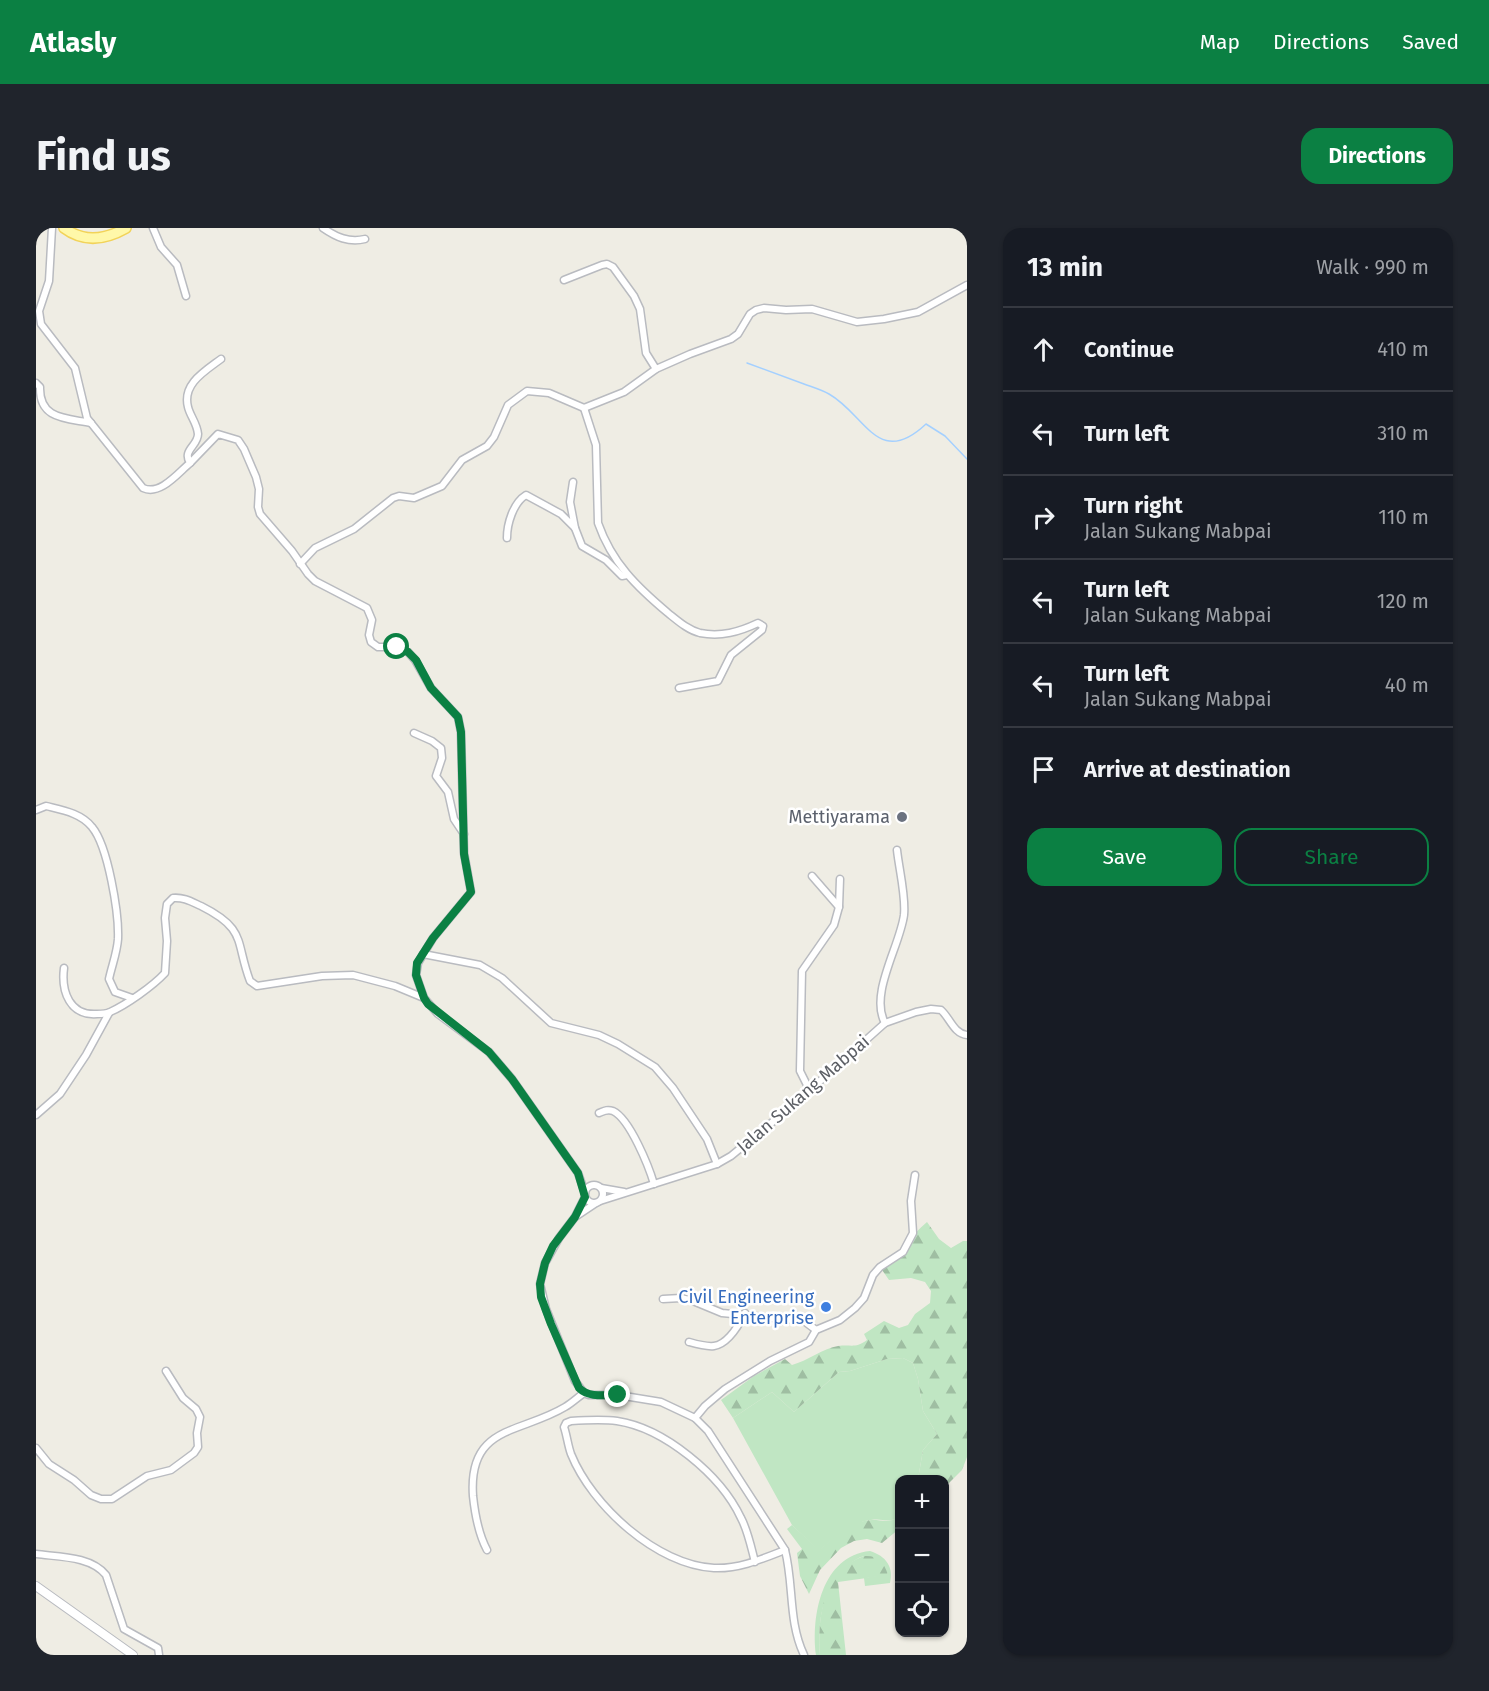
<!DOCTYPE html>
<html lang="en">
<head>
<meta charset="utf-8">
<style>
	:root { --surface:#171b24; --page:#20242c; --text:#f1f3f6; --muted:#9ea1a6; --line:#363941; --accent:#0b8043 }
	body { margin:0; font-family:"Fira Sans",sans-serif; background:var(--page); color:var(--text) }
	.controls { position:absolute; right:18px; bottom:18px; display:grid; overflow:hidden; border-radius:12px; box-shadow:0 2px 4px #0004 }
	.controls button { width:54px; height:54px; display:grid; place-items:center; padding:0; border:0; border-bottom:2px solid var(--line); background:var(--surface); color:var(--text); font:30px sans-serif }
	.stop { position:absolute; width:18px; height:18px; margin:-14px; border:4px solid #0b8043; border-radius:50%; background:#fff }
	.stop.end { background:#0b8043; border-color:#fff; box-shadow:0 2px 6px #0008 }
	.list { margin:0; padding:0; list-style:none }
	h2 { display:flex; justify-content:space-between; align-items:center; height:78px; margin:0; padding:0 24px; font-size:26px }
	h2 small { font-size:20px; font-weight:400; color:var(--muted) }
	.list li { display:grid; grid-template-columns:39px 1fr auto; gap:18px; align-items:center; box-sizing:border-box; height:84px; padding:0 24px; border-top:2px solid var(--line) }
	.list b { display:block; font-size:22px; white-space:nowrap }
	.list p { margin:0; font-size:20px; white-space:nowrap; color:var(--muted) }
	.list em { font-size:20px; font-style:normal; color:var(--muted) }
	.actions { display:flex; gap:12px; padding:18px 24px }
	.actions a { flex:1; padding:14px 0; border:2px solid var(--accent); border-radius:18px; text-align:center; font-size:21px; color:var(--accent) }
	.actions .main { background:var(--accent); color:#fff }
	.icon { flex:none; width:33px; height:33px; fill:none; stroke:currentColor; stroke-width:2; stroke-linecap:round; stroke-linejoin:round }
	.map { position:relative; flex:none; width:931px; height:1427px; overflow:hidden; border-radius:18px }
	header { display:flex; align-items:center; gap:36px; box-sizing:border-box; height:84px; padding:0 30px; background:var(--accent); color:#fff }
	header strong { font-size:28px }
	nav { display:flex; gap:33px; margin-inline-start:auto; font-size:21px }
	.intro { display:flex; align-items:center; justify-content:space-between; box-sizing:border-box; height:144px; padding:0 36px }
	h1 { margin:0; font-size:42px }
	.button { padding:15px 27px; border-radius:18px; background:var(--accent); color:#fff; font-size:21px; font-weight:700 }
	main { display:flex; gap:36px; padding:0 36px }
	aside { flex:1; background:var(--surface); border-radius:18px; box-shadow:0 2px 4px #0004 }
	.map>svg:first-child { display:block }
	.grass { fill:#c0e6c3 }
	.forest { fill:url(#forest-firs) }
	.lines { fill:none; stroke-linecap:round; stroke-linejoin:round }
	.stream { stroke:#a4d0ff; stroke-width:1.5 }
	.minor-casing { stroke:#b9bbc0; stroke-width:9 }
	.tertiary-casing { stroke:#b9bbc0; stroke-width:10 }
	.primary-casing { stroke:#f2d359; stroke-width:12 }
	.minor { stroke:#fff; stroke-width:6 }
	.tertiary { stroke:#fff; stroke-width:8 }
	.primary { stroke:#fff8a9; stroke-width:9 }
	.route { stroke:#0b8043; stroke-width:8 }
	.worship-dot { fill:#6b7280; stroke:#fff; stroke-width:2 }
	.shop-dot { fill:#3f7fe0; stroke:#fff; stroke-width:2 }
	.labels { text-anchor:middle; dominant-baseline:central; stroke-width:5; stroke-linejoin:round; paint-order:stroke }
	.worship-label { font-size:18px; fill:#5b616d; stroke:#fff; text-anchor:end }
	.street-label { font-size:18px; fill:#5c5f65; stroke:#fff }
	.shop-label { font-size:18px; fill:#366cbe; stroke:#fff; text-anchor:end }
</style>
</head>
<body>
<header>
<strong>Atlasly</strong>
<nav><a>Map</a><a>Directions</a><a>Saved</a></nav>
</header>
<div class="intro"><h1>Find us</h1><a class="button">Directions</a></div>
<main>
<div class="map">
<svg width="931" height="1427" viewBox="0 0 931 1427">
	<defs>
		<pattern id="forest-firs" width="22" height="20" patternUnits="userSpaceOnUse" patternTransform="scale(1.5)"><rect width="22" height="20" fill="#c0e6c3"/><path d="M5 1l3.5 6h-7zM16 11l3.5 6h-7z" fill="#9fbea2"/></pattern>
	</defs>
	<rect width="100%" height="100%" fill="#efede4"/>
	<g class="grass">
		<path d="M867 1130 877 1135 882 1151 887 1183 901 1206 887 1222 882 1251 864 1252 863 1290C850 1295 847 1290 835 1292 819 1293 795 1312 783 1323L756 1297 697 1190 736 1164 758 1184 803 1144 814 1143 851 1131Z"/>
		<path d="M834 1323C850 1328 858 1339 854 1355L829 1358 828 1350 852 1346 828 1328C816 1332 811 1338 803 1348 784 1371 782 1398 784 1427H780C775 1387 786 1328 834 1323Z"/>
	</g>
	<g class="forest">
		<path d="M891 994 903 1011 915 1020 927 1013H931V1229L926 1242 909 1259 908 1252 882 1251 887 1222 901 1206 887 1183 882 1151 877 1135 867 1130 851 1131 814 1143 803 1144 758 1184 736 1164 697 1190 685 1172 718 1148 749 1131 756 1137C771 1133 788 1120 802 1118 816 1116 818 1121 831 1112L828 1106 848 1093 863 1100 872 1097 879 1086 894 1075 895 1063 889 1054 875 1050 853 1052 844 1039C863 1027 874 1008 891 994Z"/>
		<path d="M863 1289V1301L846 1315 831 1311 818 1313 805 1320 784 1342 773 1366 764 1348 761 1325 766 1321 751 1301 756 1297 783 1322C798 1310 815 1292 836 1292 848 1292 853 1295 863 1289Z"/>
		<path d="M828 1328C842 1327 848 1334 852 1347L802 1354 810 1427H784C781 1390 787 1342 828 1328Z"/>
	</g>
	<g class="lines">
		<path class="stream" d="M711 135C730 142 749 149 768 156 776 159 786 162 793 166 830 187 842 241 890 196L909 208 931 231"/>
		<g class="minor-casing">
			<g id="minor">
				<path d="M16 0 13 53 3 83 5 96 39 140 51 190 107 260C124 268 142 245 154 235 146 222 162 218 162 206 161 195 154 188 152 179 146 156 169 143 185 131"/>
				<path d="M117 0 125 19 141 37 150 68"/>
				<path d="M287 0C300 9 313 15 329 11"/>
				<path d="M528 52 566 37 571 36 577 39 598 68 604 81 610 125 620 141"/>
				<path d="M0 155 4 159C3 192 31 190 55 195"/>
				<path d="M548 180 560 217 562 295C576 335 601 359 632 385 642 393 652 402 664 405 685 409 703 404 722 395L727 398 726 402 695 427 682 453 643 460"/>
				<path d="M154 235 182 206 202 212 208 221 220 249 223 261 222 279 224 286 256 323 272 346 279 353 331 380 336 392 333 407 335 414 342 419H361L372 424 379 432 395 460 422 489 425 504 428 625 435 664 397 710 382 735 380 747 388 770"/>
				<path d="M539 300 546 318 570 332 586 348 591 347"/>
				<path d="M471 310C471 296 477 275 490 267L525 286 539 300 534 274 537 254"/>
				<path d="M264 336 279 320 318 301 357 270 363 268 378 270 406 258 426 232 451 218 458 209 472 177 491 163 513 165 548 180 588 164 620 141 654 126 695 111 702 106 714 86 720 82 728 80 750 82 776 81 821 94 848 91 882 84 931 57"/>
				<path d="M378 505 396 513 405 520 406 530 400 548 412 564 418 591 428 606"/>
				<path d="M0 582 10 578C26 582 45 585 56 599 72 618 83 685 82 711 81 725 76 737 73 751L79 764 96 770"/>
				<path d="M776 648 803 679"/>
				<path d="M387 726 444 737 466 750 515 795 563 807 582 816 619 839 637 860 671 911 681 936"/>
				<path d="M28 740C25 764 34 788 61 786 65 786 70 786 74 784 90 777 117 758 129 745L131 713 129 690 131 676 137 670C148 669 156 674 165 678 211 701 199 713 214 753L221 758 286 748 317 747 359 758 388 770 402 786 453 824 476 851 542 945 549 965"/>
				<path d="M849 795C833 766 864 718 868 687 870 668 863 641 861 622"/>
				<path d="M773 861 764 843 766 743 798 697 803 679 804 651"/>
				<path d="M563 885C568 883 571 881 577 883 594 891 613 939 618 956"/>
				<path d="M0 887 24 866 50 827 73 785"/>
				<circle cx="558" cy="966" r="9"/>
				<path d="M565 960 588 964"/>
				<path d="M564 973 681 936 695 928 756 878 849 795 880 784 895 781 905 782C914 790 918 806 931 807"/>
				<path d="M560 975 539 989 523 1010 509 1035 504 1056 510 1081 539 1153 548 1165 553 1167H582L625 1174 659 1190 672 1203 749 1322C758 1357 752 1393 768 1427"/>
				<path d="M539 989 549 969"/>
				<path d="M627 1071 645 1070 657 1073 686 1085 768 1093 780 1102"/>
				<path d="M653 1114C660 1116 670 1119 678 1118 692 1116 703 1097 709 1085"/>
				<path d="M659 1190 669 1178 689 1161 734 1133 773 1114 780 1102 804 1092 819 1080 828 1070 837 1047 844 1039 867 1024 877 1005 875 973 879 947"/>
				<path d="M0 1220 13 1236 38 1252 55 1267 65 1271H76L111 1248 135 1242 158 1225 162 1219 161 1205 164 1189 160 1181 147 1170 130 1143"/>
				<path d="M451 1322C442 1305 439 1287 437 1268 432 1197 484 1206 529 1179 536 1175 542 1169 548 1165"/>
				<path d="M0 1326C23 1329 55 1328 70 1347L88 1401 122 1420 123 1427"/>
				<path d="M719 1334C715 1319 712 1303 705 1290 685 1247 628 1200 581 1193 566 1191 550 1192 535 1193L530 1195 528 1199C531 1208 532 1218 535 1226 556 1278 621 1337 678 1340 703 1341 726 1331 749 1322"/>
			</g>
		</g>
		<g class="tertiary-casing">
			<path id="tertiary" d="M0 1358 97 1427"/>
		</g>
		<g class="primary-casing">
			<path id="primary" d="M28 0C48 15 69 12 90 0"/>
		</g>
		<use href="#minor" class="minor"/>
		<use href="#tertiary" class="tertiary"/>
		<use href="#primary" class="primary"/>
	</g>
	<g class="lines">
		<path class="route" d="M361 419 372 424 380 432 395 460 422 489 425 504 428 626 435 664 397 710 381 735 380 747 388 770 392 776 453 824 476 851 542 945 549 969 539 989 517 1018 509 1035 504 1056 505 1069 515 1096 543 1160C553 1170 569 1167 582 1167"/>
	</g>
	<circle class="worship-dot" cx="866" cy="589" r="6"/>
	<circle class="shop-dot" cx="790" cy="1079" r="6"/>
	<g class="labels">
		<g class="worship-label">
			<text x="854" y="589">Mettiyarama</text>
		</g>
		<g class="street-label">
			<text transform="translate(767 866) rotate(-41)">Jalan Sukang Mabpai</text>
		</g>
		<g class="shop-label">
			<text x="778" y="1069">Civil Engineering<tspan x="778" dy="21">Enterprise</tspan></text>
		</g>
	</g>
</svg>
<div class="controls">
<button>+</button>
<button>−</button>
<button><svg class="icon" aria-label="locate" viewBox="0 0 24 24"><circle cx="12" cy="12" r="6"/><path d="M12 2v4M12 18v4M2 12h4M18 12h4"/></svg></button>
</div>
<div class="stop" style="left:361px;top:419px"></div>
<div class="stop end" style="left:582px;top:1167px"></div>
</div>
<aside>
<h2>13 min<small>Walk · 990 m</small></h2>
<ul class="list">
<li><svg class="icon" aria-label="ahead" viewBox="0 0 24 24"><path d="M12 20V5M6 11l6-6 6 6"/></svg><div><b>Continue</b></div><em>410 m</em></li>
<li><svg class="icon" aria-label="left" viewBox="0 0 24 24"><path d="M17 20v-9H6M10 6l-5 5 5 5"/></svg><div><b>Turn left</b></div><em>310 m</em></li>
<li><svg class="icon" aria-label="right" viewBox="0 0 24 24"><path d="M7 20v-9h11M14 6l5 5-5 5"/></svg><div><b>Turn right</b><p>Jalan Sukang Mabpai</p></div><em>110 m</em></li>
<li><svg class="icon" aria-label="left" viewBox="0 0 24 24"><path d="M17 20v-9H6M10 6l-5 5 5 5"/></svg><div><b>Turn left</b><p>Jalan Sukang Mabpai</p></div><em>120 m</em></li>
<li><svg class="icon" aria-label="left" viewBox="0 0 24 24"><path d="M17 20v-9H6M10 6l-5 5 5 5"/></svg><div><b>Turn left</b><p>Jalan Sukang Mabpai</p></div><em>40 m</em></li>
<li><svg class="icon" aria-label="arrive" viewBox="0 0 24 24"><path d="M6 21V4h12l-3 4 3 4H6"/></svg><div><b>Arrive at destination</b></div></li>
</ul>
<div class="actions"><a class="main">Save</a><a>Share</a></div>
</aside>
</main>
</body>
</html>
